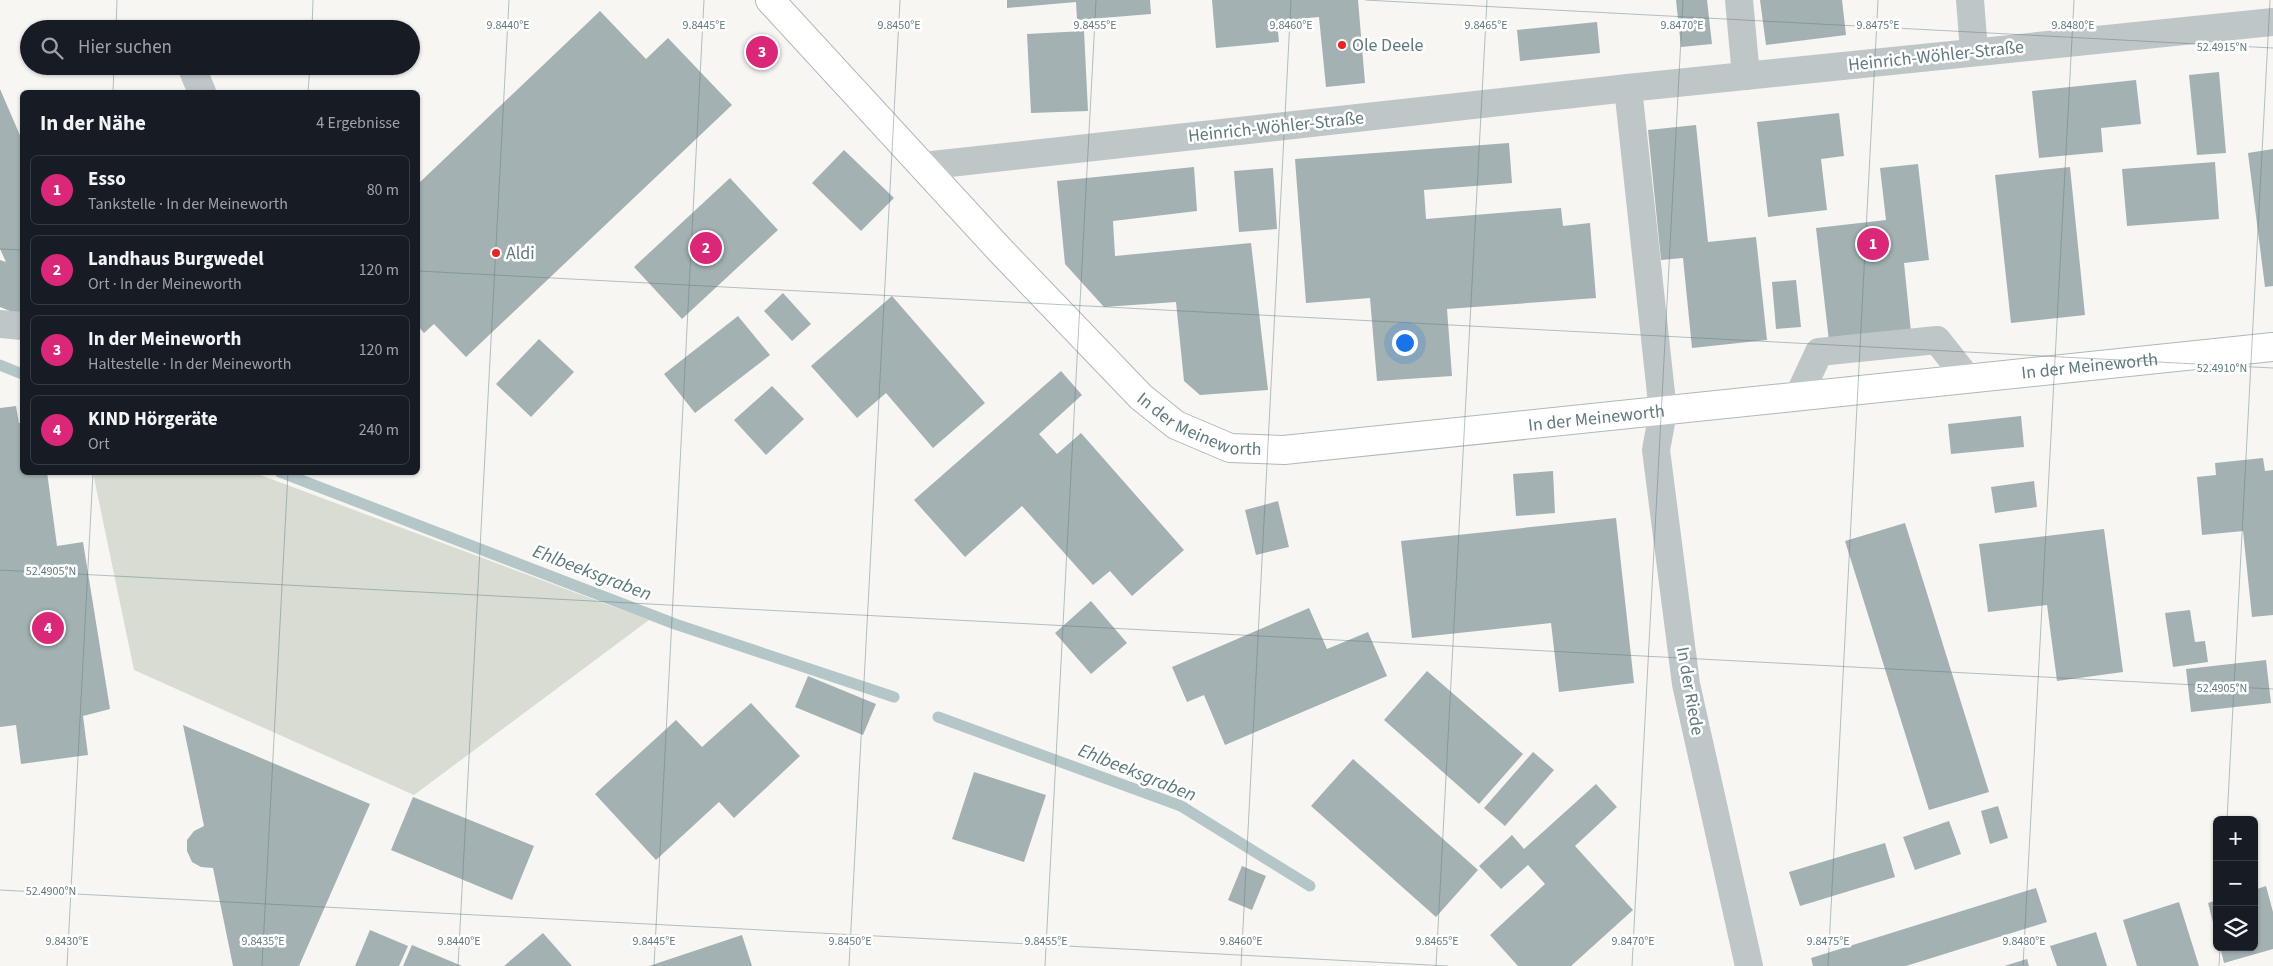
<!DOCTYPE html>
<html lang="de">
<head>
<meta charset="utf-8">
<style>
	:root { --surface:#171b24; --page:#242831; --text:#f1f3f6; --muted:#9ea1a6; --line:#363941; --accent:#db2777 }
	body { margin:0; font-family:"Source Sans 3",sans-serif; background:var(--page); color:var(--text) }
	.controls { position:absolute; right:15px; bottom:15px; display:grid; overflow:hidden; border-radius:8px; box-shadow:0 1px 4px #0004 }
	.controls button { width:45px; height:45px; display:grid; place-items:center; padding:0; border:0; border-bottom:1px solid var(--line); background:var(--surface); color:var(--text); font:25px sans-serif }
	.you { position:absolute; left:1404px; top:342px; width:18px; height:18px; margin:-12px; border:4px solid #fff; border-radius:50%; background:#1a73e8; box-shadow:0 0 0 8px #1a73e833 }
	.badge { display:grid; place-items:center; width:32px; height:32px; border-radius:50%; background:var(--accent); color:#fff; font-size:16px; font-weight:700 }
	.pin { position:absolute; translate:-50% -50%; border:2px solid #fff; box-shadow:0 1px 5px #0006 }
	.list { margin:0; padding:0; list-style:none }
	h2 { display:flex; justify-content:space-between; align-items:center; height:65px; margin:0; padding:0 20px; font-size:21px }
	h2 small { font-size:16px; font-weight:400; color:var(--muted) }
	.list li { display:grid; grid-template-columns:32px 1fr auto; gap:15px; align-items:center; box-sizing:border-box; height:70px; margin:0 10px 10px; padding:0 10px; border:1px solid var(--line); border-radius:8px }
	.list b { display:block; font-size:19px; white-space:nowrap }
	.list p { margin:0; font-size:16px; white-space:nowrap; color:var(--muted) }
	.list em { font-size:16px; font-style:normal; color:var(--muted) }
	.icon { flex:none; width:28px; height:28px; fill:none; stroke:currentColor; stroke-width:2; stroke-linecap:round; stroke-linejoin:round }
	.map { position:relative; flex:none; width:2273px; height:966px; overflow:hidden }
	.search { position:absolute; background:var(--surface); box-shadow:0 1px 4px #0004; left:20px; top:20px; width:400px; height:55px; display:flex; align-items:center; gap:12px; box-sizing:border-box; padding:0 18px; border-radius:28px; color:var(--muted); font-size:19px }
	.panel { position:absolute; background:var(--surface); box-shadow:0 1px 4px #0004; left:20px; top:90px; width:400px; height:385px; border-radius:8px }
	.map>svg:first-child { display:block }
	.green { fill:#d8dcd2 }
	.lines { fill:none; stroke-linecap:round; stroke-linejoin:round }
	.stream { stroke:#b4c6c7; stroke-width:11 }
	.building { fill:#a3b1b3 }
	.major-casing { stroke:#b0b8ba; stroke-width:30 }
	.minor { stroke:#bfc6c8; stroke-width:28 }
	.major { stroke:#fff; stroke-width:28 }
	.ticks { fill:none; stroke:#60797f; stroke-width:1; stroke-opacity:0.45 }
	.poi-dot { fill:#e92421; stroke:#fff; stroke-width:2 }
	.labels { text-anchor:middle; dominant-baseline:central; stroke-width:5; stroke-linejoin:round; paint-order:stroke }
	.poi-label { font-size:18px; fill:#60797f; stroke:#fff; text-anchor:start }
	.street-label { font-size:18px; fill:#60797f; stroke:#fff }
	.water-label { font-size:19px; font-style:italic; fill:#5b787b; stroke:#fff }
	.ticks-label { font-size:12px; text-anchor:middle; fill:#60797f; stroke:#fff; stroke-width:5; stroke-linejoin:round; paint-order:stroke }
</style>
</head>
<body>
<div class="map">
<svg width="2273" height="966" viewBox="0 0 2273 966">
	<rect width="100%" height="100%" fill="#f7f6f3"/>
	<path class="green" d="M93 473H255L649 620 414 795 134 670Z"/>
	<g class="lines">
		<g class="stream">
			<path d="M0 365 22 374"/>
			<path d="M280 472 675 624 894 697"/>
			<path d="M938 717 1181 806 1310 886"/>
		</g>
	</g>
	<g class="building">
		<path d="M1007 0H1150L1151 14 1077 20 1076 2 1007 8Z"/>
		<path d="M1212 0H1358L1365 83 1326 87 1319 17 1277 21 1279 42 1216 48Z"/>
		<path d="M1676 0H1707L1712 44 1681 47Z"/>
		<path d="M1760 0H1842L1846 35 1766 45Z"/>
		<path d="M600 11 646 59 668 38 732 105 466 357 434 324 424 333 418 326V182L419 183Z"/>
		<path d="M1597 22 1600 53 1520 61 1517 30Z"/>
		<path d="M1084 31 1088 111 1031 113 1027 34Z"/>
		<path d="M2219 72 2226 153 2197 155 2189 75Z"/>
		<path d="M2136 80 2141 124 2101 128 2103 152 2039 158 2032 91Z"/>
		<path d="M0 89 22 140V316L0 307V260L6 262 0 249Z"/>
		<path d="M1839 113 1844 156 1821 159 1827 210 1768 217 1757 122Z"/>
		<path d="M1696 125 1708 242 1756 237 1767 340 1692 348 1683 258 1661 260 1648 130Z"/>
		<path d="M1509 143 1512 183 1424 190 1426 219 1561 208 1563 226 1590 223 1596 298 1447 309 1452 376 1377 381 1370 298 1306 303 1295 159Z"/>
		<path d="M2273 149V286L2265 287 2248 153Z"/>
		<path d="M844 150 894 198 861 231 812 183Z"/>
		<path d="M2215 162 2219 219 2127 226 2122 169Z"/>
		<path d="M1918 164 1929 260 1904 263 1911 332 1829 341 1816 228 1886 220 1880 168Z"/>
		<path d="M1194 167 1197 211 1113 221 1115 256 1251 243 1268 390 1200 395 1184 381 1176 302 1104 307 1065 264 1057 181Z"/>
		<path d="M2070 167 2085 315 2011 323 1995 175Z"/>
		<path d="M1273 168 1277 229 1239 232 1234 171Z"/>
		<path d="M730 178 778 230 682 319 634 267Z"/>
		<path d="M1796 280 1801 327 1776 329 1772 282Z"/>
		<path d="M783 293 811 324 792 341 764 311Z"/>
		<path d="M892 296 985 403 933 448 886 393 857 418 811 366Z"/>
		<path d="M738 316 770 355 695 413 664 374Z"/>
		<path d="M539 339 574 372 531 417 496 384Z"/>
		<path d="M1061 371 1082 395 1039 434 1057 454 1081 433 1184 550 1132 596 1110 571 1093 585 1022 506 965 557 914 500Z"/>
		<path d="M772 386 804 419 766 455 734 420Z"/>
		<path d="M16 406 19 423H22V472H47L57 546 83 542 110 709 83 716 88 755 21 764 16 725 0 727V408Z"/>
		<path d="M2021 416 2024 447 1951 454 1948 424Z"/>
		<path d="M2263 458 2265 471 2273 470V615L2252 617 2243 531 2202 535 2197 477 2216 475 2215 463Z"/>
		<path d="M1553 471 1555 513 1516 516 1513 474Z"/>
		<path d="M2034 481 2037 507 1995 513 1991 487Z"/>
		<path d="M1278 501 1289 547 1256 555 1245 510Z"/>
		<path d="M1616 518 1634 683 1559 692 1551 623 1412 638 1401 541Z"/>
		<path d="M1905 523 1989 792 1929 810 1845 541Z"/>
		<path d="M2104 529 2123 672 2057 681 2047 605 1988 612 1979 544Z"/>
		<path d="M1091 601 1127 643 1091 674 1055 633Z"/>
		<path d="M1309 608 1327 649 1368 632 1387 676 1225 745 1204 695 1187 702 1172 667Z"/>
		<path d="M2190 610 2195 642 2205 641 2208 662 2173 667 2165 613Z"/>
		<path d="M2266 660 2271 703 2191 712 2186 669Z"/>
		<path d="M1427 671 1523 754 1479 804 1384 720Z"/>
		<path d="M808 676 876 704 863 735 795 707Z"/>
		<path d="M751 703 800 756 734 818 719 802 656 860 595 794 676 720 702 747Z"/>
		<path d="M183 725 370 804 299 966H233L213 868 201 867 192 862 187 851V840L194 831 204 826Z"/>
		<path d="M1533 752 1554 770 1505 826 1484 808Z"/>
		<path d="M1353 759 1478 870 1436 917 1311 806Z"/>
		<path d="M974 772 1046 795 1024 862 952 839Z"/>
		<path d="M1596 784 1617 807 1575 846 1633 910 1571 966H1518L1490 935 1545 884 1528 865 1501 889 1479 866 1512 835 1524 849Z"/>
		<path d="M413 797 534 846 512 900 391 850Z"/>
		<path d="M1998 806 2008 838 1990 844 1981 811Z"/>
		<path d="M1949 821 1961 854 1915 870 1903 837Z"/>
		<path d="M1885 843 1895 877 1800 906 1789 872Z"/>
		<path d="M1242 866 1266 876 1252 910 1228 900Z"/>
		<path d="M2266 886 2273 912V949L2224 963 2220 947H2254V890Z"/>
		<path d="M2036 888 2047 922 1906 966H1813L1811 958Z"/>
		<path d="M2217 900V934H2216L2208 903Z"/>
		<path d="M2179 902 2199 966H2137L2123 920Z"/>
		<path d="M370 930 408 946 399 966H355Z"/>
		<path d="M2096 932 2107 966H2057L2050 946Z"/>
		<path d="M543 933 572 966H504Z"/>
		<path d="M742 935 752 966H649Z"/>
		<path d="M412 945 462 966H403Z"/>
		<path d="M2027 959 2029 966H2004Z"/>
	</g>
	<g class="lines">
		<g class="major-casing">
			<g id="major">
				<path id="s1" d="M770 0 999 249 1141 397 1176 425 1230 448 1284 450C1614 417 1943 380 2273 347"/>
			</g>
		</g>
		<g class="minor">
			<path d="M1739 0 1746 76"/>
			<path d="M1970 0 1974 51"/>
			<path d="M191 66 202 92"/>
			<path d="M1628 88 1663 412 1656 450 1686 684 1749 966"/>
			<path d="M923 166 1628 88 2273 22"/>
			<path d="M0 324 22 326"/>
			<path d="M1799 395 1819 352 1937 340 1967 378"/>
		</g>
		<use href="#major" class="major"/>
	</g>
	<path class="ticks" d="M1365 0 2273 48M116 29 117 0M312 29 313 0M113 92 114 66M308 92 310 66M0 249 22 250M418 271 2273 368M0 570 2273 689M2227 820 2270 0M0 890 1448 966M67 966 93 472M262 966 288 472M458 966 509 0M654 966 704 0M849 966 900 0M1045 966 1096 0M1241 966 1291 0M1436 966 1487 0M1632 966 1683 0M1828 966 1878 0M2023 966 2074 0M2219 966 2220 947"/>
	<g class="poi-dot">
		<circle cx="1342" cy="45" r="5"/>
		<circle cx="496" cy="253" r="5"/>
	</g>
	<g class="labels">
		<g class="poi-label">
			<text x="1352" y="45">Ole Deele</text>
			<text x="506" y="253">Aldi</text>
		</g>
		<g class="street-label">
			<text transform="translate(1936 56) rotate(-6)">Heinrich-Wöhler-Straße</text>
			<text transform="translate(1276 127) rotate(-6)">Heinrich-Wöhler-Straße</text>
			<text stroke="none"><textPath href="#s1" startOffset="1511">In der Meineworth</textPath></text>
			<text stroke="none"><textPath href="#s1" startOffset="1015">In der Meineworth</textPath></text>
			<text stroke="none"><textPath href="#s1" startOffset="610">In der Meineworth</textPath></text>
			<text transform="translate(1690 691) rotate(80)">In der Riede</text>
		</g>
		<g class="water-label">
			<text transform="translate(592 573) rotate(21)">Ehlbeeksgraben</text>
			<text transform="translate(1137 773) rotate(22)">Ehlbeeksgraben</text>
		</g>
	</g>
	<g class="ticks-label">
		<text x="508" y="29">9.8440°E</text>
		<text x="704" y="29">9.8445°E</text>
		<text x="899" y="29">9.8450°E</text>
		<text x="1095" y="29">9.8455°E</text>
		<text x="1291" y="29">9.8460°E</text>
		<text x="1486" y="29">9.8465°E</text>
		<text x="1682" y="29">9.8470°E</text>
		<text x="1878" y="29">9.8475°E</text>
		<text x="2073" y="29">9.8480°E</text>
		<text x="2222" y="51">52.4915°N</text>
		<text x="2222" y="372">52.4910°N</text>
		<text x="51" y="575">52.4905°N</text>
		<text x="2222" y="692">52.4905°N</text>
		<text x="51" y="895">52.4900°N</text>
		<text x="67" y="945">9.8430°E</text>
		<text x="263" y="945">9.8435°E</text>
		<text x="459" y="945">9.8440°E</text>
		<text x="654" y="945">9.8445°E</text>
		<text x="850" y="945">9.8450°E</text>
		<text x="1046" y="945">9.8455°E</text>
		<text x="1241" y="945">9.8460°E</text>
		<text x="1437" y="945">9.8465°E</text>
		<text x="1633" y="945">9.8470°E</text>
		<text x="1828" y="945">9.8475°E</text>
		<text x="2024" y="945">9.8480°E</text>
	</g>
</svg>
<div class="controls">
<button>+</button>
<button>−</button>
<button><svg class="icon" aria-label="layers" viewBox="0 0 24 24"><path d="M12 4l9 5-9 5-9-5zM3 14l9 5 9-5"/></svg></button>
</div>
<div class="you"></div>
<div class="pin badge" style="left:1873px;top:244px">1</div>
<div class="pin badge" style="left:706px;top:248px">2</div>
<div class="pin badge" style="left:762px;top:52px">3</div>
<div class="pin badge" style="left:48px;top:628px">4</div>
<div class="search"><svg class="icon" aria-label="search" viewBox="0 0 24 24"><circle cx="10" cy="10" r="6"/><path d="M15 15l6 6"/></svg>Hier suchen</div>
<section class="panel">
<h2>In der Nähe<small>4 Ergebnisse</small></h2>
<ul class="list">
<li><span class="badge">1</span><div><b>Esso</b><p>Tankstelle · In der Meineworth</p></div><em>80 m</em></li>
<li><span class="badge">2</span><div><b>Landhaus Burgwedel</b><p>Ort · In der Meineworth</p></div><em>120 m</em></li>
<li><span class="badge">3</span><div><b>In der Meineworth</b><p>Haltestelle · In der Meineworth</p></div><em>120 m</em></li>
<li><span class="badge">4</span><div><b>KIND Hörgeräte</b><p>Ort</p></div><em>240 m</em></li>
</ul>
</section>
</div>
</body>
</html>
